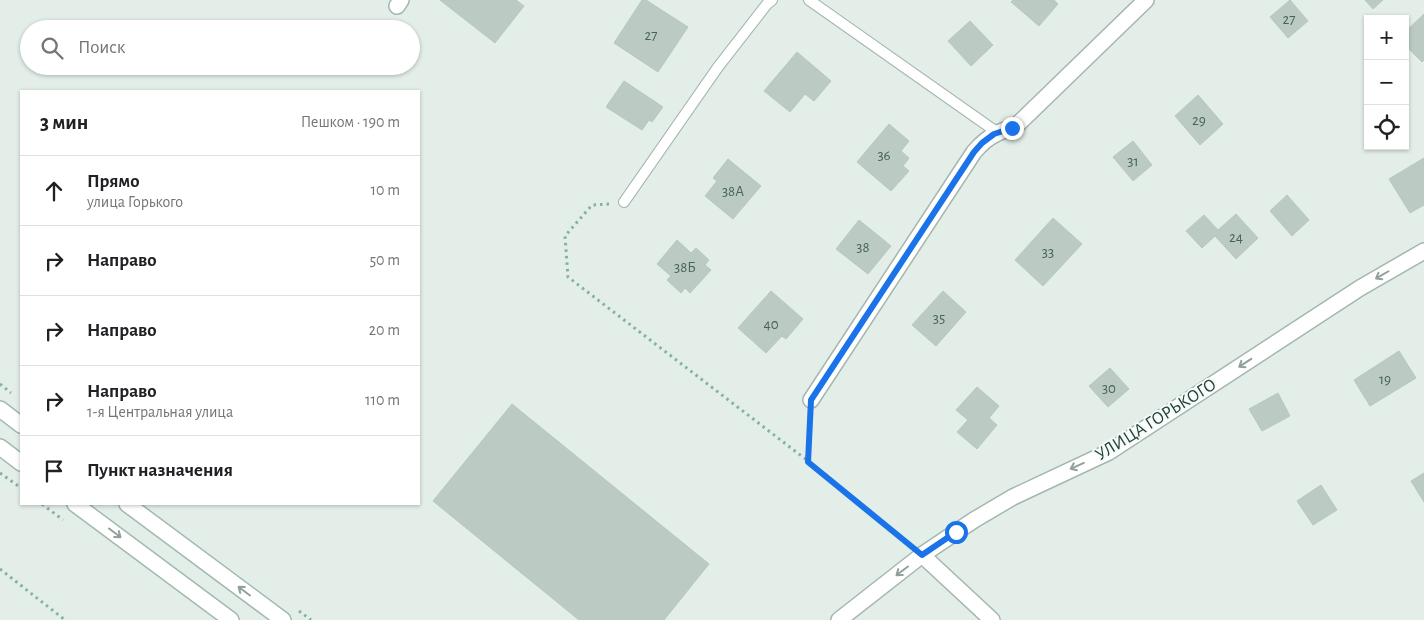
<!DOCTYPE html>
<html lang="ru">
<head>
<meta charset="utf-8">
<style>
	:root { --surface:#fff; --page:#f6f6f6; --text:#202124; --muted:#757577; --line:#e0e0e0 }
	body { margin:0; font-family:"Alegreya Sans",sans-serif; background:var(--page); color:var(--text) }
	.controls { position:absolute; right:15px; top:15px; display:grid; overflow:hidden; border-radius:0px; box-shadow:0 1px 4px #0004 }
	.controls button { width:45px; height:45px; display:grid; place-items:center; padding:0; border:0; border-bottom:1px solid var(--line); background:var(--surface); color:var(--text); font:25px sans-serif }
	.stop { position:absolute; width:15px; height:15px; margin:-11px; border:4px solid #1a73e8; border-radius:50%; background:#fff }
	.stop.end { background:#1a73e8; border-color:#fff; box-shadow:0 1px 5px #0008 }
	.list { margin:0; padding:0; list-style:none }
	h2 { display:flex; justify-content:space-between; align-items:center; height:65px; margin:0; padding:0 20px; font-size:21px }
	h2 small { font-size:16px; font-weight:400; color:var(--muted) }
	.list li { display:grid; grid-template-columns:32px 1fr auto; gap:15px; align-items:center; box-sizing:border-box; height:70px; padding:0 20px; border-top:1px solid var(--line) }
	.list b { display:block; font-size:19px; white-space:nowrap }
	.list p { margin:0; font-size:16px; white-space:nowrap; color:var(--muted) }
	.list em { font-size:16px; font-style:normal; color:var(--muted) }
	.icon { flex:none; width:28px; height:28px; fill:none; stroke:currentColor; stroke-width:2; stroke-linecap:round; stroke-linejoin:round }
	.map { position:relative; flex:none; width:1424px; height:620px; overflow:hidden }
	.search { position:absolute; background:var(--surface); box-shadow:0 1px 4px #0004; left:20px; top:20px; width:400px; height:55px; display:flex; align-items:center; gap:12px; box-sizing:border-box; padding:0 18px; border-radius:28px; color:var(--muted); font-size:19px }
	.panel { position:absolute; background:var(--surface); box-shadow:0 1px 4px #0004; left:20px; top:90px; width:400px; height:415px; border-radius:0px }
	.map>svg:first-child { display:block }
	.building { fill:#bbcbc4; stroke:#b5c8bf }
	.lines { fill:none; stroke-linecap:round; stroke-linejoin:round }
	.service-casing { stroke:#a5b6af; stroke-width:12 }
	.minor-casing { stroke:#a5b6af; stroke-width:18 }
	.secondary-casing { stroke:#a1bab0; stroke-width:18 }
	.path { stroke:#83b2a0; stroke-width:3; stroke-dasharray:2.5 4; stroke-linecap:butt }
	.service { stroke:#fff; stroke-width:10 }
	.minor { stroke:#fff; stroke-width:15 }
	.secondary { stroke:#fff; stroke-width:15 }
	.oneway { stroke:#90a09a }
	.route { stroke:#1a73e8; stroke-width:6 }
	.labels { text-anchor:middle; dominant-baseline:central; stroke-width:4; stroke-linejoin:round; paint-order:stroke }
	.number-label { font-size:15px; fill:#48635a }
	.street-label { font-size:18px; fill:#224036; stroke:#f4faf7 }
</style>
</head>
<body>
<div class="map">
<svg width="1424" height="620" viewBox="0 0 1424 620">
	<rect width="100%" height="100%" fill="#e3eee8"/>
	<g class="building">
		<path d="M440 0H516L524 6 495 43Z"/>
		<path d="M642 0H646L688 27 658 72 614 43Z"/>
		<path d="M1013 0H1054L1058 4 1039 26 1011 2Z"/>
		<path d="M1290 0 1308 21 1288 38 1270 17Z"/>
		<path d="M1365 0H1383L1373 9Z"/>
		<path d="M1424 14V60L1422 62 1405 45V32Z"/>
		<path d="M970 21 993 45 971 66 948 41Z"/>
		<path d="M797 52 831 81 814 101 805 94 790 112 764 91Z"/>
		<path d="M624 81 663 107 652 122 649 120 642 130 606 107Z"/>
		<path d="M1198 95 1223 124 1200 145 1175 116Z"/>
		<path d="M889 124 909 141 901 151 909 158 903 166 909 171 891 191 857 162Z"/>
		<path d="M1133 141 1152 165 1133 181 1113 157Z"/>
		<path d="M1424 158V205L1410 213 1389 179Z"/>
		<path d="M728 159 761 186 733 219 705 196 717 181 713 178Z"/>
		<path d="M1287 195 1309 220 1292 236 1270 211Z"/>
		<path d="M1236 214 1258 238 1236 259 1215 236 1202 248 1186 231 1204 215 1218 230Z"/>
		<path d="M1053 218 1082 244 1043 286 1015 260Z"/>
		<path d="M859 220 891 246 868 274 836 249Z"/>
		<path d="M677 240 691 253 696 248 709 260 705 265 711 270 690 293 685 288 681 293 667 280 671 276 657 264Z"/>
		<path d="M771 291 803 319 786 339 782 336 766 353 738 328Z"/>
		<path d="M943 291 966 312 936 346 912 325Z"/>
		<path d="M1399 351 1416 378 1370 406 1354 380Z"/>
		<path d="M1110 368 1129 389 1108 407 1089 386Z"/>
		<path d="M977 387 999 406 989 418 997 425 977 449 957 432 968 420 956 410Z"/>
		<path d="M1278 393 1290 416 1262 431 1249 409Z"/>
		<path d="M512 404 709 564 664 620H579L433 501Z"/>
		<path d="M1424 473V502L1411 481Z"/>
		<path d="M1321 485 1337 510 1313 525 1297 501Z"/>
	</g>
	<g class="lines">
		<g class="service-casing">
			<g id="service">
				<path d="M809 0 998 133"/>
				<path d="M624 202 718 67 767 4 772 0"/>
			</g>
		</g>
		<g class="minor-casing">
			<g id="minor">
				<path d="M397 6 401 0"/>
				<path d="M811 400 974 152C980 145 987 138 996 134 1003 130 1010 129 1018 124L1146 0"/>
				<path d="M922 555 992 620"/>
				<path d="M839 620 922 555 974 520 1013 497 1109 452 1360 288 1424 251"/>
			</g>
		</g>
		<g class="secondary-casing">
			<g id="secondary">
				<path d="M0 409 21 425"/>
				<path d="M0 447 21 463"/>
				<path d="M75 504 231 620"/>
				<path d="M127 504 283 620"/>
			</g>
		</g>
		<g class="path">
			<path d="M381 29 388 19"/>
			<path d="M354 67 355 66"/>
			<path d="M609 204 592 205 565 236 568 277 808 461"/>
			<path d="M0 384 11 393"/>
			<path d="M810 417 808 461 908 544"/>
			<path d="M0 473 21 488"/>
			<path d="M42 504 63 520"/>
			<path d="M0 569 65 620"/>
			<path d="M299 611 311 620"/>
		</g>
		<use href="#service" class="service"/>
		<use href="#minor" class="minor"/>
		<use href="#secondary" class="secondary"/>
	</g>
	<defs><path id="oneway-shaft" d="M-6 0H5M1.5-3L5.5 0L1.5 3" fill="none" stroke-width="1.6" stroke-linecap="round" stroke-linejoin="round" transform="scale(1.25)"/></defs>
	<g class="oneway">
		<use href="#oneway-shaft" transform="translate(1382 275) rotate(150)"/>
		<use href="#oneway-shaft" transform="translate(1245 363) rotate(147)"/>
		<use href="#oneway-shaft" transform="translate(1077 466) rotate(156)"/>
		<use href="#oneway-shaft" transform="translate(115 533) rotate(37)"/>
		<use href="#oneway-shaft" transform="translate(902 571) rotate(143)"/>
		<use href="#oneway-shaft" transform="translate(244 591) rotate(-143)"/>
	</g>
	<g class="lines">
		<path class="route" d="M956 532 922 555 808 462 811 400 974 152 982 143 994 134 1012 128"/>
	</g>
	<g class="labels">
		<g class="number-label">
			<text x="1289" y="19">27</text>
			<text x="651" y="35">27</text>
			<text x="1199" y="120">29</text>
			<text x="884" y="155">36</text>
			<text x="1133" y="161">31</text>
			<text x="733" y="191">38А</text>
			<text x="1236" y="237">24</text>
			<text x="863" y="247">38</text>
			<text x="1048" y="252">33</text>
			<text x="685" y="267">38Б</text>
			<text x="939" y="318">35</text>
			<text x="771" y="324">40</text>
			<text x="1385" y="379">19</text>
			<text x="1109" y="388">30</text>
		</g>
		<g class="street-label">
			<text transform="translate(1156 420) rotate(-32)">УЛИЦА ГОРЬКОГО</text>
		</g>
	</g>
</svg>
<div class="controls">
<button>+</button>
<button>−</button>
<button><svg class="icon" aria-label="locate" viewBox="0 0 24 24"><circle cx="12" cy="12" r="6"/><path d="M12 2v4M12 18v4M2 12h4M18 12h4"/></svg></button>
</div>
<div class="stop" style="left:956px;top:532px"></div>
<div class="stop end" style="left:1012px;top:128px"></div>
<div class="search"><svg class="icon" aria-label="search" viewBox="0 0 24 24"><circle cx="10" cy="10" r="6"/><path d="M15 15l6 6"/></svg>Поиск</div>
<section class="panel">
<h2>3 мин<small>Пешком · 190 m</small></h2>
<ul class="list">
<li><svg class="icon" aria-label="ahead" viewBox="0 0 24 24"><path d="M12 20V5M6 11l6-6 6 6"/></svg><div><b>Прямо</b><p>улица Горького</p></div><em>10 m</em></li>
<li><svg class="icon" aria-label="right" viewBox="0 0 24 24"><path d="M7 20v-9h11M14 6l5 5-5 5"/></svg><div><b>Направо</b></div><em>50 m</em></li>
<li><svg class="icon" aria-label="right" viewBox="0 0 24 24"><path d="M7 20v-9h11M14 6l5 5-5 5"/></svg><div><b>Направо</b></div><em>20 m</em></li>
<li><svg class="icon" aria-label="right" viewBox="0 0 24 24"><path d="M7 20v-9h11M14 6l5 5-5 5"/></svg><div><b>Направо</b><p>1-я Центральная улица</p></div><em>110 m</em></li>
<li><svg class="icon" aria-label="arrive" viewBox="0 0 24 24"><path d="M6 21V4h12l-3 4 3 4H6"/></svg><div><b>Пункт назначения</b></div></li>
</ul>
</section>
</div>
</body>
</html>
